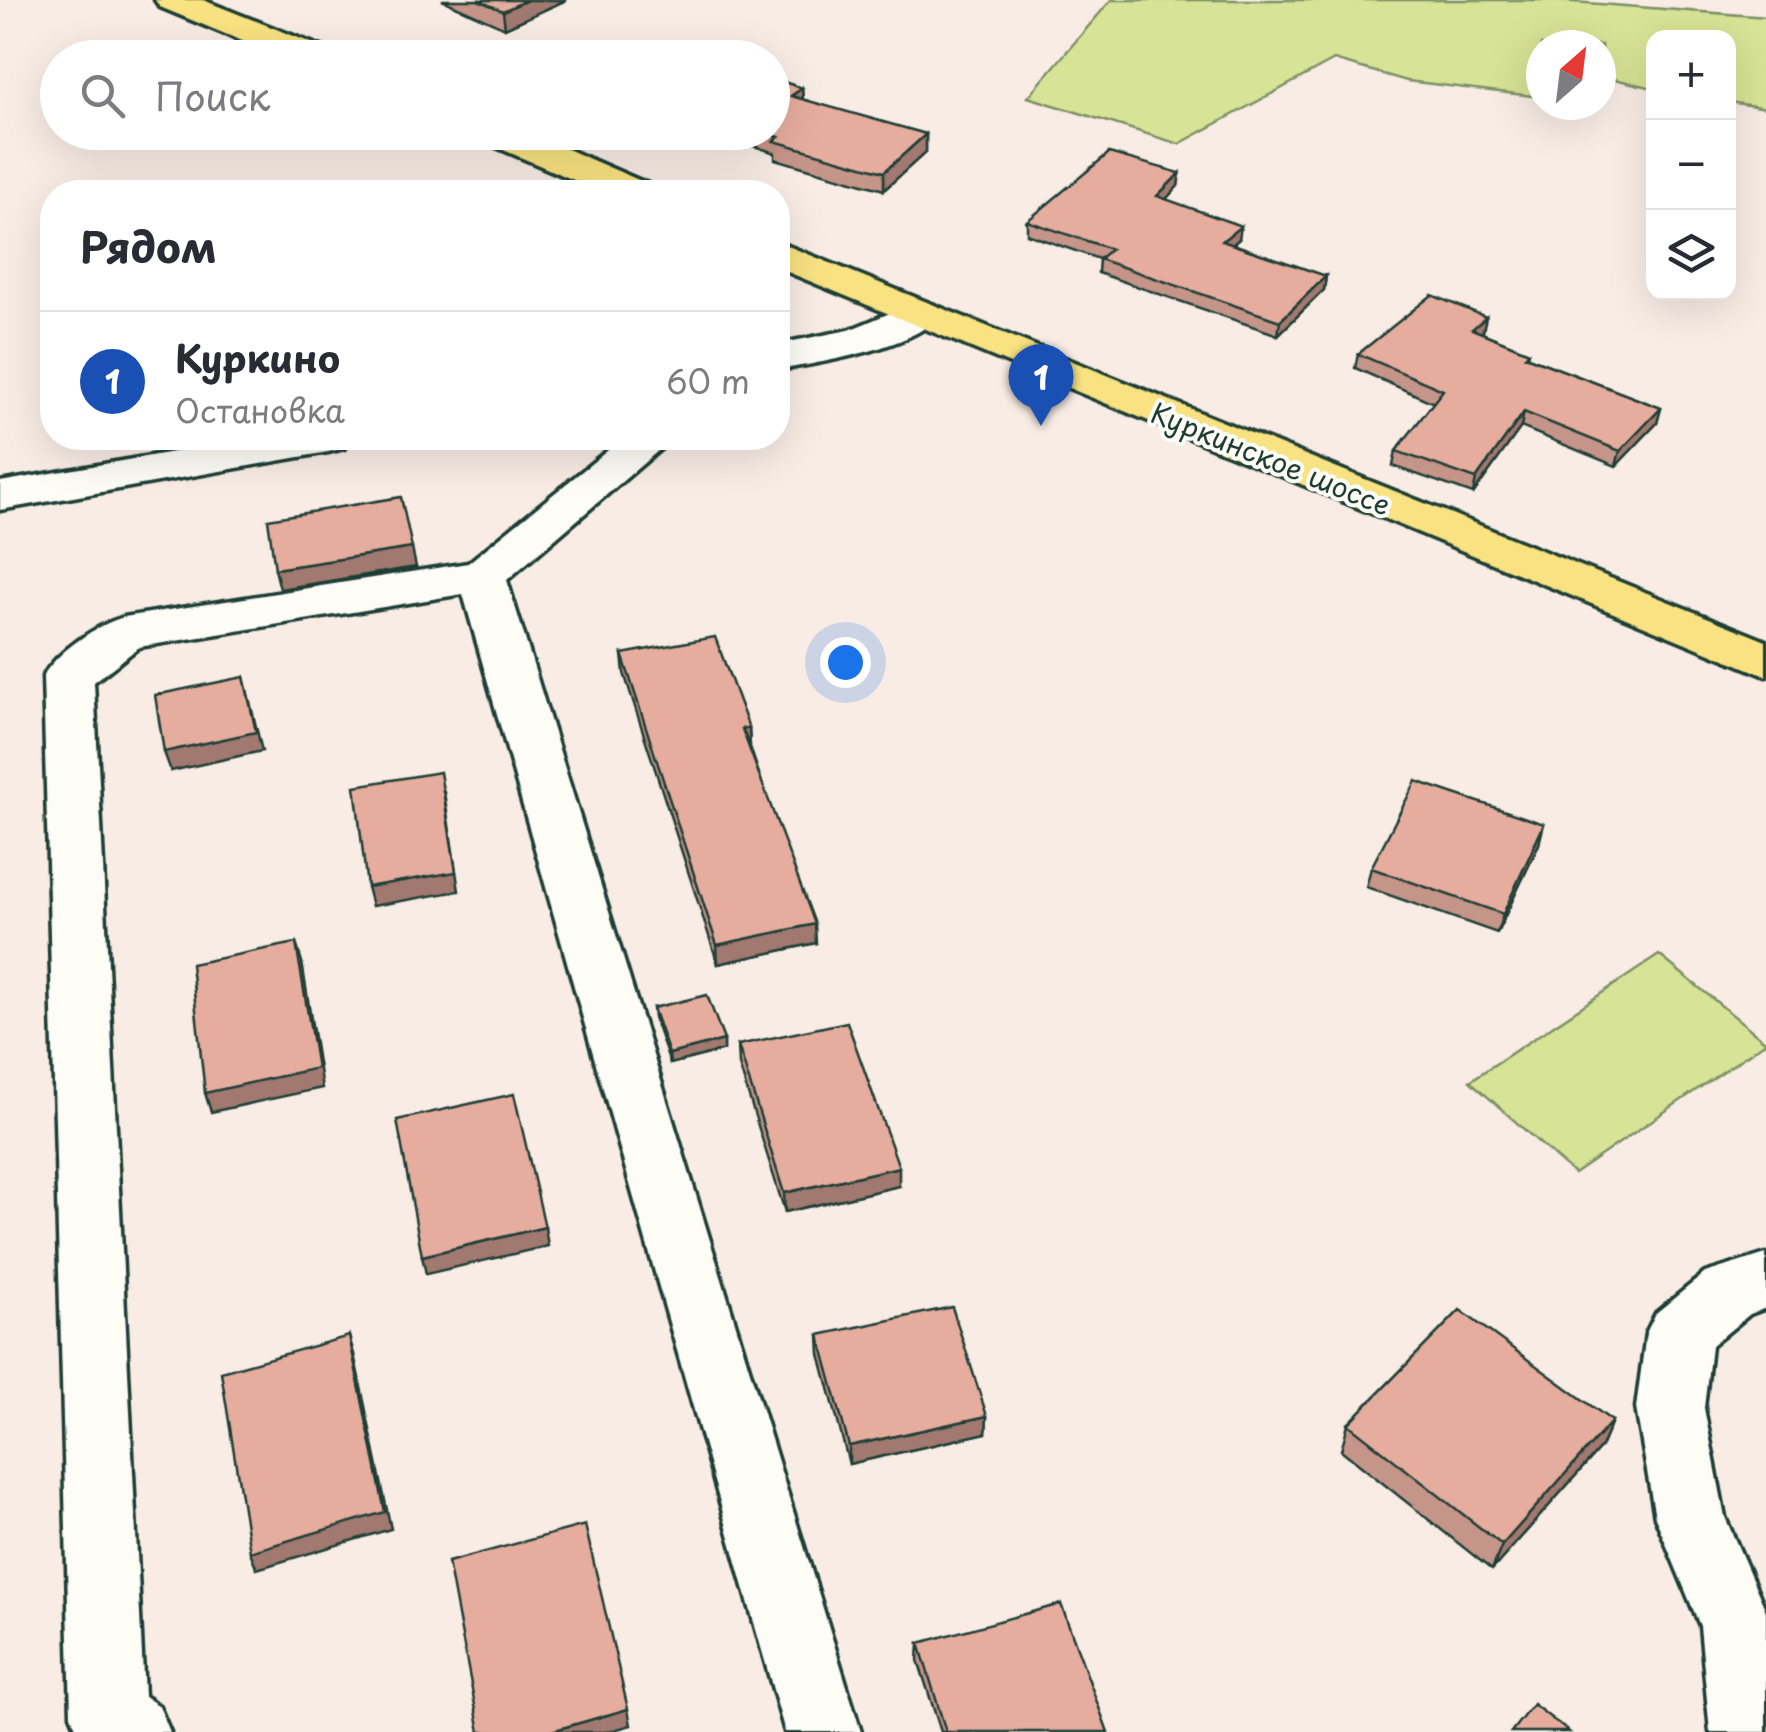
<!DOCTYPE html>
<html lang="ru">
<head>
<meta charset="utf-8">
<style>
	:root { --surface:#fff; --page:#f7f7f7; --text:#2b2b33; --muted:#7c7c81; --line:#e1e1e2; --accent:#2563eb }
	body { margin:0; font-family:"Playpen Sans",sans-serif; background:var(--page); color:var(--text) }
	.controls { position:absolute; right:30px; top:30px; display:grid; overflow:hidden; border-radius:20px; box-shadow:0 10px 40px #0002 }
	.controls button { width:90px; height:90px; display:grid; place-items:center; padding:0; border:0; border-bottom:2px solid var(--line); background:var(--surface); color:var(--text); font:50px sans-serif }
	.compass { position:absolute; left:1526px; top:30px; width:90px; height:90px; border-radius:50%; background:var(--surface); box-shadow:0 10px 40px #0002; rotate:28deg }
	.you { position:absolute; left:845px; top:662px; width:35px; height:35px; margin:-25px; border:8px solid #fff; border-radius:50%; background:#1a73e8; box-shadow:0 0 0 15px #1a73e833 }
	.badge { display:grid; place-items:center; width:65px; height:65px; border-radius:50%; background:var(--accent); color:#fff; font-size:32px; font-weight:700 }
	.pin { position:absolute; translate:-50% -82px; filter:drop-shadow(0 2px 5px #0008) }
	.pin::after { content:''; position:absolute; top:52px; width:35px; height:30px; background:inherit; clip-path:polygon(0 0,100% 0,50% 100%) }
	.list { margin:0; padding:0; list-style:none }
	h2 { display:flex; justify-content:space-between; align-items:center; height:130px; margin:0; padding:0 40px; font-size:42px }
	h2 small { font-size:32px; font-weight:400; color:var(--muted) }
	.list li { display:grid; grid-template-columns:65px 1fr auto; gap:30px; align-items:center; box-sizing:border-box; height:140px; padding:0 40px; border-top:2px solid var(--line) }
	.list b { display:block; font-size:38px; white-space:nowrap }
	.list p { margin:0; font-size:32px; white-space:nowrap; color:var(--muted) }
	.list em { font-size:32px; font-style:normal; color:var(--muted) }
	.icon { flex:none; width:55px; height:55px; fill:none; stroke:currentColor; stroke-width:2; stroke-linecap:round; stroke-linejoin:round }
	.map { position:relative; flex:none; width:1766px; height:1732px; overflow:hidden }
	.search { position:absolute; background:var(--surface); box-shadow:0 10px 40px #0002; left:40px; top:40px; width:750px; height:110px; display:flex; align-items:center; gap:25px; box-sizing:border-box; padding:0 35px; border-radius:55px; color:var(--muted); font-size:38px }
	.panel { position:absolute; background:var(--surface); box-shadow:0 10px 40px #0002; left:40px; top:180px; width:750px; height:270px; border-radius:40px }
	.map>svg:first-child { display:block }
	.green { fill:#d7e396; stroke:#7b9065; stroke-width:2.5 }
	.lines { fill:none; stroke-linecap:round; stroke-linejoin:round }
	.minor-casing { stroke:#1f3d34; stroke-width:7 }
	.major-casing { stroke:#1f3d34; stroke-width:7 }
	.minor { fill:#fdfcf7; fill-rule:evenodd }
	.major { fill:#f8e281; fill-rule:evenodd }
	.wall { fill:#c69589; stroke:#1f3d34; stroke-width:2.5 }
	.shaded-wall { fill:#a1796f; stroke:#1f3d34; stroke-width:2.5 }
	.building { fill:#e6ad9f; stroke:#1f3d34; stroke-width:2.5 }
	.labels { text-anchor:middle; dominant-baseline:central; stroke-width:8; stroke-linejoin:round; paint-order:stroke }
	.street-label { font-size:28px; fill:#1f3d34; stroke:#fdfcf7 }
</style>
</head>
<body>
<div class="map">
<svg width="1766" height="1732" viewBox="0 0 1766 1732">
	<rect width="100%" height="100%" fill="#f8ece5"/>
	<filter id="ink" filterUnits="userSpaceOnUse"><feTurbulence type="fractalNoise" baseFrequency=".01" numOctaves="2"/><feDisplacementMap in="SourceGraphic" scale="20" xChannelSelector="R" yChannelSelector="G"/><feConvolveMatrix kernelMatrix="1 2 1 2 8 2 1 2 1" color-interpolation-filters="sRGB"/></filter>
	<g filter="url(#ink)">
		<g class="green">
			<path d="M1111 0H1548L1766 17V108L1729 102 1728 38H1654L1653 88 1601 76V45H1541V97L1407 81 1334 60 1179 144 1028 97Z"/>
			<path d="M1659 955 1766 1042 1574 1174 1470 1081Z"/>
		</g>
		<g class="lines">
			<g class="minor-casing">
				<g id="minor">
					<path d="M919 301 934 305 940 314C916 348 818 363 778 370V344L849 330Z"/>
					<path d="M254 438H351L344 448 328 452 0 510V482Z"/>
					<path d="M623 438H673L507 580 861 1732H785L463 594 139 647 94 682 144 1696 159 1706 170 1732H78L71 1715 43 676C58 651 96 625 124 617L468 563Z"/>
					<path d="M1766 1254V1308L1750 1314 1711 1346 1704 1408 1725 1517 1766 1611V1732H1710L1700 1626 1655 1517 1636 1408 1646 1333 1656 1313 1705 1273Z"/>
				</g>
			</g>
			<g class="major-casing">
				<g id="major">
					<path d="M155 0H203L329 50 334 58H283L160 7Z"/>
					<path d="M474 132H527L648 184 654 192H602L480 140Z"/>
					<path d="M778 242 1766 641V676L778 268Z"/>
				</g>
			</g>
			<use href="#minor" class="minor"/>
			<use href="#major" class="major"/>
		</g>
		<g class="wall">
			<path d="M442 0H566L505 28Z"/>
			<path d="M802 88 803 100 926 134V152L884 190 775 159V153L712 132H772Z"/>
			<path d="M1180 173 1178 186 1166 199 1239 239 1233 244 1326 276 1324 290 1278 335 1098 273 1099 259 1027 234V221Z"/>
			<path d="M1483 331 1482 333 1529 352 1528 357 1661 408 1657 423 1616 466 1521 427 1473 494 1393 466 1396 451 1434 403 1355 368 1358 354Z"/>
			<path d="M622 654 749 728 750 747 816 943 718 964 624 673Z"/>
			<path d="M1539 844 1497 933 1366 887 1371 868Z"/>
			<path d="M653 1008 724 1040V1050L670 1064 654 1017Z"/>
			<path d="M738 1045 899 1186 785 1212 739 1065Z"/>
			<path d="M819 1335 987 1416 986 1433 849 1464 820 1354Z"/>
			<path d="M1612 1421 1601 1447 1492 1570 1341 1450 1348 1424Z"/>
			<path d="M919 1643 1108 1732H941L918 1660Z"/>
		</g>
		<g class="shaded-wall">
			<path d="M527 0H566L505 28 503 11Z"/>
			<path d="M802 88 803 105 791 96Z"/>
			<path d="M926 134V152L884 190V172Z"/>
			<path d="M1180 173 1178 186 1156 210 1157 196Z"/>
			<path d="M1241 226 1239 239 1221 254 1222 241Z"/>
			<path d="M1326 276 1324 290 1278 335 1280 321Z"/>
			<path d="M1486 317 1483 331 1468 343 1472 329Z"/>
			<path d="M1661 408 1657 423 1616 466 1620 451Z"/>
			<path d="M1524 412 1521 427 1473 494 1476 479Z"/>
			<path d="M412 548 416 567 280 589 275 569Z"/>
			<path d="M244 677 262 751 171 771 164 752Z"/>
			<path d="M749 728 750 747 742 729Z"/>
			<path d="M444 792 459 891 372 906 367 887Z"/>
			<path d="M1544 824 1539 844 1497 933 1503 914Z"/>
			<path d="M815 924 816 943 718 964 717 945Z"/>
			<path d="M296 943 302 962 322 1088 211 1112 205 1093Z"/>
			<path d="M724 1040V1050L670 1064 669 1054Z"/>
			<path d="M899 1167V1186L785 1212 784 1193Z"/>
			<path d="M545 1227 548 1246 426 1274 422 1256Z"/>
			<path d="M349 1336 354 1354 391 1529 257 1569 250 1552Z"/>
			<path d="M987 1416 986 1433 849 1464V1446Z"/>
			<path d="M1612 1421 1601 1447 1492 1570 1502 1545Z"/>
			<path d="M628 1709 631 1725 607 1732H548Z"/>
		</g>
		<g class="building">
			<path d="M478 0H527L503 11Z"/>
			<path d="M772 78 802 88 791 96 926 134 884 172 774 141 779 137 765 132H772Z"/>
			<path d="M1109 153 1180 173 1157 196 1241 226 1222 241 1326 276 1280 321 1099 259 1111 249 1027 221Z"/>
			<path d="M1432 295 1486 317 1472 329 1529 352 1525 356 1661 408 1620 451 1524 412 1476 479 1396 451 1443 390 1358 354Z"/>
			<path d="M401 497 412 548 275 569 268 519Z"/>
			<path d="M715 637 749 728 742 729 815 924 717 945 622 654Z"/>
			<path d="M244 677 256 732 164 752 155 695Z"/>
			<path d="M440 772 456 872 367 887 355 786Z"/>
			<path d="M1416 781 1544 824 1503 914 1371 868Z"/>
			<path d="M296 943 317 1068 205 1093 191 964Z"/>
			<path d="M707 995 724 1040 669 1054 653 1008Z"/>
			<path d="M847 1022 899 1167 784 1193 738 1045Z"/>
			<path d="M514 1094 545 1227 422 1256 397 1120Z"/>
			<path d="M952 1307 987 1416 849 1446 819 1335Z"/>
			<path d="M1460 1310 1612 1421 1502 1545 1348 1424Z"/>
			<path d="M349 1336 385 1512 250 1552 221 1372Z"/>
			<path d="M585 1525 628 1709 548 1732H480L448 1562Z"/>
			<path d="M1061 1604 1108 1732H946L919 1643Z"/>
			<path d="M1533 1704 1569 1732H1511Z"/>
		</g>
	</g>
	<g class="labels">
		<g class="street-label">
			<text transform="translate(1271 458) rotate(22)">Куркинское шоссе</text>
		</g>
	</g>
</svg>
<div class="controls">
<button>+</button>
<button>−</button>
<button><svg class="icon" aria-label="layers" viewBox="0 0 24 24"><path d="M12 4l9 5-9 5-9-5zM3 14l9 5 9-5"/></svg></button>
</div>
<svg class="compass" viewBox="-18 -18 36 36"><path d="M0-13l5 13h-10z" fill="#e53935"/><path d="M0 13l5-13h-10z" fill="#7c7c81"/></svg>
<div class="you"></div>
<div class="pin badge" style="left:1041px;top:426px;background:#1a4fb4">1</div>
<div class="search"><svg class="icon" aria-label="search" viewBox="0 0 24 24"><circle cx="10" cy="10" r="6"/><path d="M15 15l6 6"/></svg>Поиск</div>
<section class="panel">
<h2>Рядом<small></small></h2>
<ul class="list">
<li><span class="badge" style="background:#1a4fb4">1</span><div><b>Куркино</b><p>Остановка</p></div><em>60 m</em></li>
</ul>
</section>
</div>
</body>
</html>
